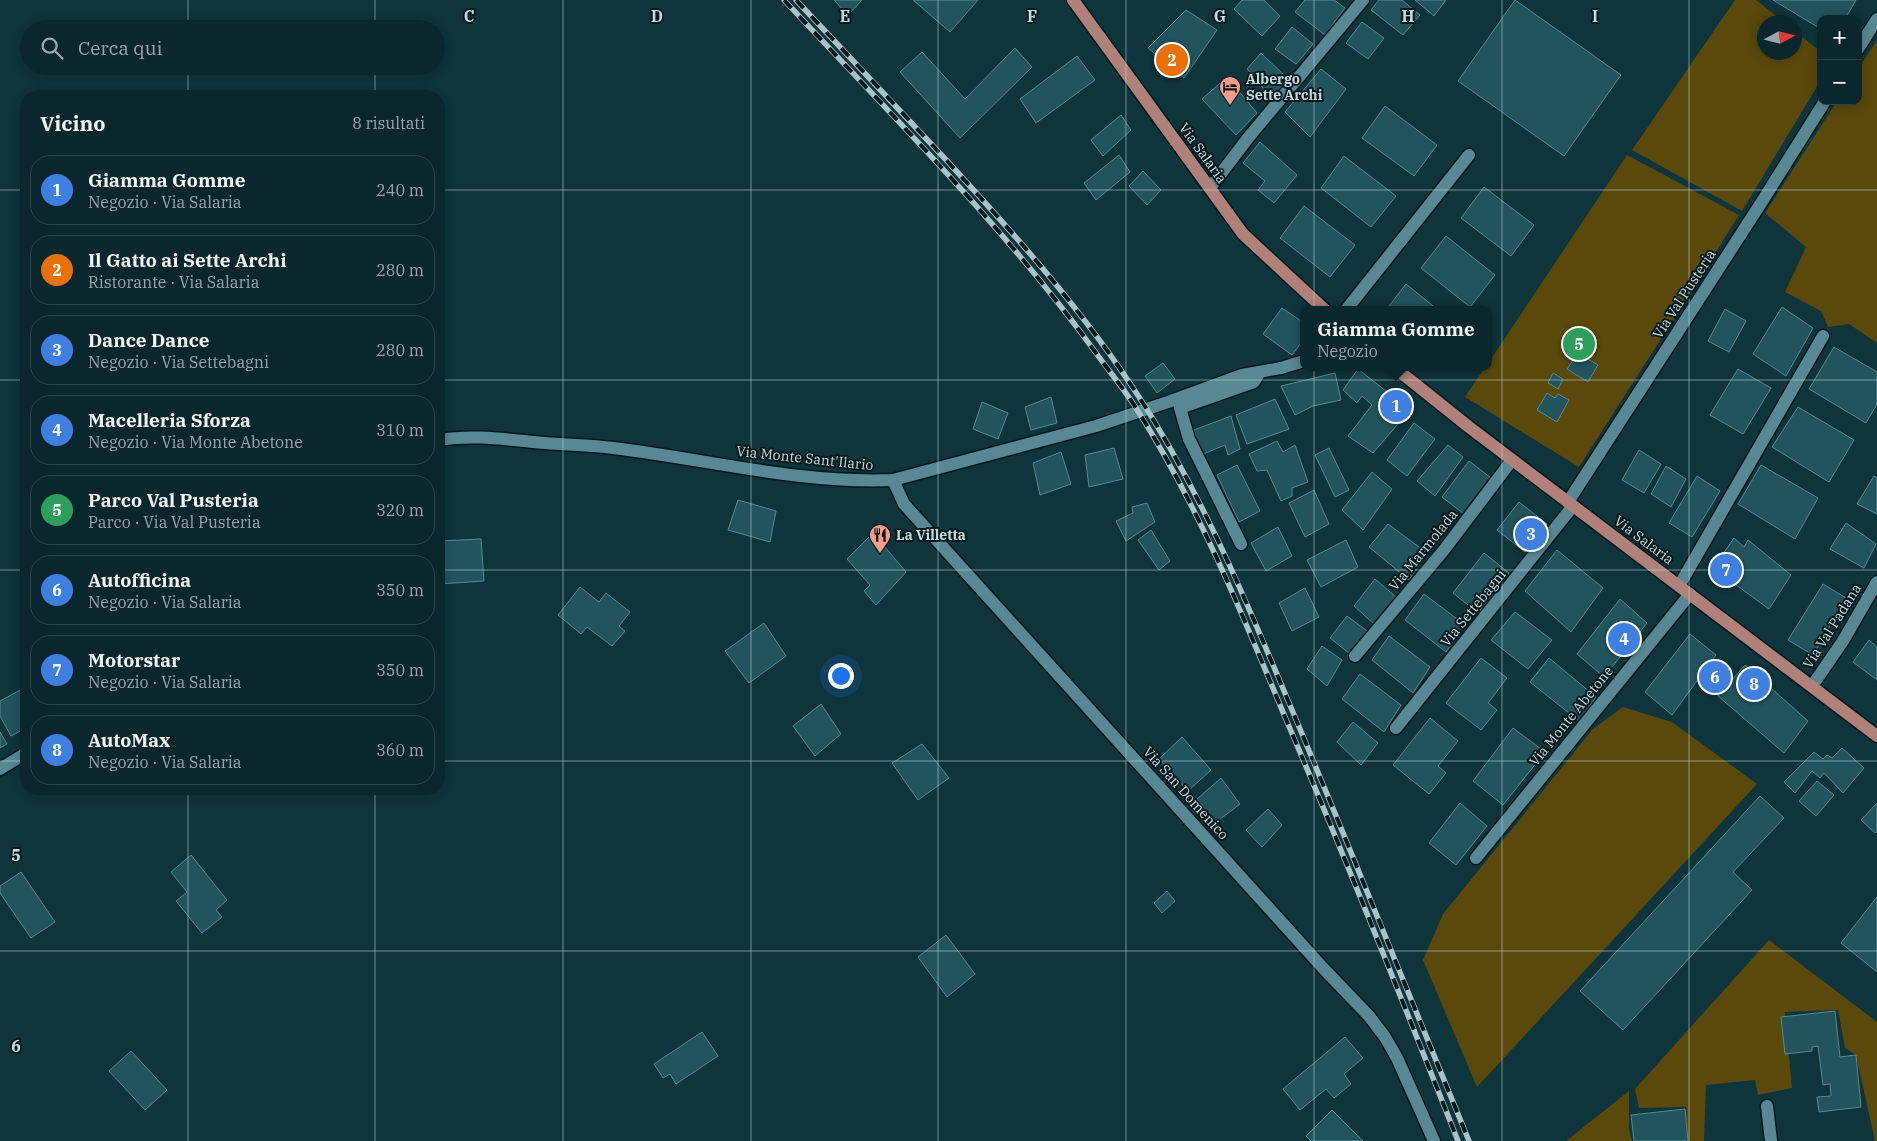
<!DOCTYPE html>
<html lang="it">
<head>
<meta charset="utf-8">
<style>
	:root { --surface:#0a272d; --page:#132f35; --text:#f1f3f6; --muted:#99a5aa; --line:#2a4449; --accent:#f49d8b }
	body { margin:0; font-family:"IBM Plex Serif",serif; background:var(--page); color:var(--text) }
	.controls { position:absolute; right:15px; top:15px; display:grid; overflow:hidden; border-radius:10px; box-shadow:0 2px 12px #0003 }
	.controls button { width:45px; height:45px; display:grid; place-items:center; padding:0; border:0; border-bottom:1px solid var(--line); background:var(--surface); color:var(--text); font:25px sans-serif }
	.compass { position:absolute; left:1757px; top:15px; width:45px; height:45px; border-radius:50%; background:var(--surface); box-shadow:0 2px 12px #0003; rotate:83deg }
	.you { position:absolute; left:840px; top:675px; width:18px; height:18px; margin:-12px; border:4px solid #fff; border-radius:50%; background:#1a73e8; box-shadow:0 0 0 8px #1a73e833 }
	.badge { display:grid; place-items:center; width:32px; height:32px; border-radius:50%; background:var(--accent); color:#fff; font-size:16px; font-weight:700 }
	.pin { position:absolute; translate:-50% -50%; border:2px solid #fff; box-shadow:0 1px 5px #0006 }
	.popup { position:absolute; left:1300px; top:306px; width:192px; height:65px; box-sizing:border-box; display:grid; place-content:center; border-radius:10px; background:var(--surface); filter:drop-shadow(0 1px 4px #0005); font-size:16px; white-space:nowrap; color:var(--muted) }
	.popup b { font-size:19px; color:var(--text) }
	.popup::after { content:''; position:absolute; left:50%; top:100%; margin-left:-10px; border:10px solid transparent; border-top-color:var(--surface) }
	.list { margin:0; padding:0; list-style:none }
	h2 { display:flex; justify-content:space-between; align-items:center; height:65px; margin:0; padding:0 20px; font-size:21px }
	h2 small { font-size:16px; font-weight:400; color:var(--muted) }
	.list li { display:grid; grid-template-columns:32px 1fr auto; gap:15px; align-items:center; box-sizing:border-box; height:70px; margin:0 10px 10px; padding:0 10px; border:1px solid var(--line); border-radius:20px }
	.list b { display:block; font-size:19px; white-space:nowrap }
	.list p { margin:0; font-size:16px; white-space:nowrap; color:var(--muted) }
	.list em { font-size:16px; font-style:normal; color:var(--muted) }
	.icon { flex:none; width:28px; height:28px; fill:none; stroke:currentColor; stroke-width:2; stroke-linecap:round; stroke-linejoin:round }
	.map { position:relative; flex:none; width:1877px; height:1141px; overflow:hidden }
	.search { position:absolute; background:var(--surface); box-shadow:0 2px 12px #0003; left:20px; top:20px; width:425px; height:55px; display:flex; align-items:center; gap:12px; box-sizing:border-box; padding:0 18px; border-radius:28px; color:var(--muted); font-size:19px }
	.panel { position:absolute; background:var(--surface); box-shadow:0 2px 12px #0003; left:20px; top:90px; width:425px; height:705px; border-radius:20px }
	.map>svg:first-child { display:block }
	.green { fill:#5a490b }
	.building { fill:#22545d; stroke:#588994 }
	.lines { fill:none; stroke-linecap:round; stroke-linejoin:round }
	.minor-casing { stroke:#021a1f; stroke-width:15 }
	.major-casing { stroke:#021a1f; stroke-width:15 }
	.minor { stroke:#578893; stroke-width:12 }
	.major { stroke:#b08178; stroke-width:12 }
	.rail-casing { stroke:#a7c2c8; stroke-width:5.5 }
	.rail { stroke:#061a1e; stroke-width:4; stroke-dasharray:11; stroke-linecap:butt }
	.grid { fill:none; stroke:#c1dadf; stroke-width:1; stroke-opacity:0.55 }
	.labels { text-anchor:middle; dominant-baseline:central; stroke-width:4; stroke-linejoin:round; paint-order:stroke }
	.poi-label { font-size:14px; font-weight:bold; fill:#c1dadf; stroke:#061a1e; text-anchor:start }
	.street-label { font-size:14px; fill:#c1dadf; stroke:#061a1e }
	.grid-label { font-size:16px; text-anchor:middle; font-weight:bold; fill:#c1dadf; stroke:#061a1e; stroke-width:4; stroke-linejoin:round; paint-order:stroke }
</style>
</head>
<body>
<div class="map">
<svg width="1877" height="1141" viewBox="0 0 1877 1141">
	<rect width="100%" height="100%" fill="#0e343c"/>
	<g class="green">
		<path d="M1735 0H1756L1784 22H1764V52H1794L1795 31 1821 52V80L1742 211 1632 150Z"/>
		<path d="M1877 40V343L1849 324 1828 327 1821 311 1785 292 1806 247 1765 213 1837 101H1858V69Z"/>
		<path d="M1627 155 1739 215 1696 284 1579 467 1465 397 1485 367H1488L1489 362Z"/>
		<path d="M1623 707 1672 722 1757 784 1477 1087 1423 960 1443 914 1593 729Z"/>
		<path d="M1769 940 1877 1022V1141H1875L1856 1055 1845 1048 1838 1010 1785 1012 1792 1088 1758 1095 1755 1080 1706 1085 1704 1141H1688L1686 1107 1639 1108 1635 1089Z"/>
		<path d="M1629 1091V1129L1632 1141H1566Z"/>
	</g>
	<g class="building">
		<path d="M834 0H862L848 15Z"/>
		<path d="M913 0H978L950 32Z"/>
		<path d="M1242 0H1264L1280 16 1262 36 1234 9Z"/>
		<path d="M1305 0H1334L1345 8 1325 35 1295 12Z"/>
		<path d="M1379 0H1402L1420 15 1403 35 1371 10Z"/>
		<path d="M1415 0H1446L1434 16Z"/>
		<path d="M1515 0 1621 75 1564 156 1458 81Z"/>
		<path d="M1773 0H1856L1845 19H1821V29Z"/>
		<path d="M1186 10 1217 30 1184 78 1148 48Z"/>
		<path d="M1362 22 1384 38 1368 59 1346 43Z"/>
		<path d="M1292 27 1313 44 1296 64 1275 49Z"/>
		<path d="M1015 48 1032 67 960 138 900 72 922 52 965 99Z"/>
		<path d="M1261 53 1288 79 1272 99 1247 69Z"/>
		<path d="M1077 56 1095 80 1036 123 1020 99Z"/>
		<path d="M1321 69 1346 89 1310 137 1285 112Z"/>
		<path d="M1227 77 1257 113 1236 135 1202 99Z"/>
		<path d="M1385 106 1437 145 1414 176 1362 138Z"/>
		<path d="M1121 115 1131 130 1103 156 1091 140Z"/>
		<path d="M1260 142 1297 175 1274 203 1258 190 1265 181 1243 163Z"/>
		<path d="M1119 155 1130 172 1096 200 1084 183Z"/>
		<path d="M1344 156 1396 196 1371 227 1321 188Z"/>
		<path d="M1143 171 1161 190 1147 205 1129 186Z"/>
		<path d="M1484 187 1534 225 1511 256 1461 218Z"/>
		<path d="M1304 206 1355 245 1330 277 1280 238Z"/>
		<path d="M1446 236 1495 275 1470 307 1421 268Z"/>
		<path d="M1406 284 1438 310H1386Z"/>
		<path d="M1782 307 1813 328 1786 376 1753 354Z"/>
		<path d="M1282 308 1304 323V339L1292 355 1263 334Z"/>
		<path d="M1725 309 1746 321 1729 352 1708 341Z"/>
		<path d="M1834 347 1877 372V404L1866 423 1809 389Z"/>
		<path d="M1578 353 1598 365 1588 382 1567 369Z"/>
		<path d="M1163 363 1175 379 1157 393 1145 376Z"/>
		<path d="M1358 369 1410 410 1373 453 1348 436 1372 405 1362 396 1357 403 1343 390Z"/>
		<path d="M1738 369 1771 388 1743 434 1710 415Z"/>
		<path d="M1335 373 1341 400 1313 406 1295 415 1281 386Z"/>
		<path d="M1553 373 1563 379 1558 389 1548 383Z"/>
		<path d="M1547 393 1555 398 1558 394 1569 400 1557 422 1537 410Z"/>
		<path d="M1051 397 1057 423 1031 430 1025 407Z"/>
		<path d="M1275 399 1289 429 1247 444 1236 415Z"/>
		<path d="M982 402 1008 413 998 439 973 429Z"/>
		<path d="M1798 407 1854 440 1829 482 1772 447Z"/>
		<path d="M1231 416 1240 449 1228 455 1225 445 1201 455 1194 430Z"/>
		<path d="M1414 423 1435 439 1407 476 1387 460Z"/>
		<path d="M1277 441 1283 452 1295 445 1308 482 1292 488V496L1281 501 1267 470 1257 471 1249 454Z"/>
		<path d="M1448 445 1463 457 1435 496 1417 481Z"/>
		<path d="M1114 448 1123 479 1089 487 1085 455Z"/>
		<path d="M1329 448 1349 490 1335 497 1315 455Z"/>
		<path d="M1639 450 1661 464 1644 493 1622 480Z"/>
		<path d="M1061 452 1071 484 1040 495 1033 463Z"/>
		<path d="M1469 461 1491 478 1464 514 1442 497Z"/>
		<path d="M1237 465 1260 511 1239 522 1217 475Z"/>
		<path d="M1761 465 1818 498 1795 539 1738 504Z"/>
		<path d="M1666 466 1686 479 1671 507 1651 494Z"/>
		<path d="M1372 472 1392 489 1363 530 1342 510Z"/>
		<path d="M1697 476 1720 491 1692 537 1669 523Z"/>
		<path d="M1874 476 1877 478V514L1857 504Z"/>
		<path d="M1314 490 1329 524 1305 537 1289 503Z"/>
		<path d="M738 500 776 511 770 542 728 530Z"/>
		<path d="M1519 502 1547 524 1525 552 1497 530Z"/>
		<path d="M1147 503 1155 522 1126 541 1116 521 1133 513 1132 507Z"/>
		<path d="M1846 523 1876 544 1864 568 1830 549Z"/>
		<path d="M1388 524 1427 553 1409 580 1369 547Z"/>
		<path d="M1278 527 1292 556 1266 571 1251 543Z"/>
		<path d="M1151 530 1170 561 1159 570 1138 540Z"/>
		<path d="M873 533 906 572 876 605 864 591 870 585 847 559Z"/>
		<path d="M1734 538 1744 547 1748 540 1791 575 1769 609 1713 568Z"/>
		<path d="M481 539 484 581 439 584V541Z"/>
		<path d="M1346 540 1358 567 1321 587 1307 560Z"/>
		<path d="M1557 550 1603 588 1571 632 1525 591Z"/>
		<path d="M1484 553 1509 573 1478 613 1453 593Z"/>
		<path d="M1375 579 1396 597 1375 625 1354 606Z"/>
		<path d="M1823 584 1846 598 1813 655 1788 640Z"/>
		<path d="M580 587 599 602 606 593 630 612 619 626 625 631 612 646 587 627 581 634 558 615Z"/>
		<path d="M1305 588 1319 617 1292 631 1279 603Z"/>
		<path d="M1424 594 1465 625 1446 652 1405 620Z"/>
		<path d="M1620 599 1647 623 1604 677 1577 654Z"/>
		<path d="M1515 612 1552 640 1528 669 1491 640Z"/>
		<path d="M1347 616 1367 631 1350 654 1330 638Z"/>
		<path d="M764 623 786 656 749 683 725 651Z"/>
		<path d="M1690 634 1716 655 1672 715 1645 692Z"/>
		<path d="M1389 636 1430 667 1413 693 1372 660Z"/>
		<path d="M1869 640 1877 647V680L1853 662Z"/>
		<path d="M1322 646 1342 660 1327 686 1307 669Z"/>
		<path d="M1481 658 1507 678 1488 703 1497 710 1481 730 1446 703Z"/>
		<path d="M1549 658 1596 697 1579 721 1530 682Z"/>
		<path d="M1745 665 1808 721 1784 753 1718 696Z"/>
		<path d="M1360 674 1401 705 1384 732 1342 699Z"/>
		<path d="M24 688 26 693V728L11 736 0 716V701Z"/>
		<path d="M821 704 841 734 815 756 793 726Z"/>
		<path d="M1430 718 1458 741 1438 766 1446 773 1429 794 1393 765Z"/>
		<path d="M1353 722 1378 743 1361 765 1337 742Z"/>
		<path d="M1513 728 1545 752 1503 805 1473 781Z"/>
		<path d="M0 732 7 744 0 748Z"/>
		<path d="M1182 737 1211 770 1188 791 1159 759Z"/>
		<path d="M922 744 949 778 918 800 892 763Z"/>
		<path d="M1842 748 1864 768 1843 793 1824 773 1820 778 1812 771 1795 793 1784 782 1814 752 1823 759 1827 755 1832 758Z"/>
		<path d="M1221 778 1240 804 1215 823 1197 799Z"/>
		<path d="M1817 781 1834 795 1816 816 1799 801Z"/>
		<path d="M1760 796 1784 818 1733 872 1752 890 1623 1030 1580 991Z"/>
		<path d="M1460 803 1487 826 1456 865 1429 843Z"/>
		<path d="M1877 803V831L1875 833 1861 820Z"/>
		<path d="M1268 809 1282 825 1262 847 1246 830Z"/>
		<path d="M191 855 227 900 216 910 222 917 202 933 176 901 187 892 171 872Z"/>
		<path d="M21 872 55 922 31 938 0 893V886Z"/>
		<path d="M1167 891 1175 901 1162 913 1154 903Z"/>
		<path d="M1877 897V972L1841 943Z"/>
		<path d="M946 935 975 974 947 997 918 957Z"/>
		<path d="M1835 1011 1840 1057 1856 1055 1861 1107 1819 1112 1817 1097 1831 1096 1830 1084 1823 1085 1818 1046 1812 1047V1051L1785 1054 1781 1017Z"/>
		<path d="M702 1032 718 1056 676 1084 670 1074 663 1078 654 1064Z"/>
		<path d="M1345 1037 1363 1058 1344 1074 1351 1084 1334 1098 1326 1089 1300 1110 1283 1089Z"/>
		<path d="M131 1051 167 1090 145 1110 109 1071Z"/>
		<path d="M1685 1109 1688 1141H1634L1631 1115Z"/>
		<path d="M1332 1110 1363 1141H1311L1306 1136Z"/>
	</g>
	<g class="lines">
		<g class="minor-casing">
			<g id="minor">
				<path d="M1858 49 1877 19"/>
				<path d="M1210 188 1248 138 1363 0"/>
				<path d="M1346 310 1469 155"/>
				<path d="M439 440C474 434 510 440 545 443 568 445 591 445 613 448 706 459 799 484 893 480L1096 426 1168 402 1242 375 1281 368 1304 361"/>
				<path d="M893 480 904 504 1323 968 1369 1016 1385 1037 1397 1058 1434 1141"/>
				<path d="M1568 502 1763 200 1825 101"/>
				<path d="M1241 544 1189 439 1180 408 1254 382 1260 372"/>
				<path d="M1679 586 1823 336"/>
				<path d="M1355 656 1444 550 1512 460"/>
				<path d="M1812 686 1843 641 1877 582"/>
				<path d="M1396 728 1573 506"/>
				<path d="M0 769 26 753"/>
				<path d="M1476 858 1690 594"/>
				<path d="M1767 1106 1771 1141"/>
			</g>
		</g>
		<g class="major-casing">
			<g id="major">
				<path d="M1073 0 1243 234 1325 310"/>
				<path d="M1394 367 1469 427 1877 736"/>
			</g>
		</g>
		<use href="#minor" class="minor"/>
		<use href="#major" class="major"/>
		<g class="rail-casing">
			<g id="rail">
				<path d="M784 0C891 115 1004 226 1096 353 1109 371 1124 389 1136 408 1198 505 1241 611 1285 717 1345 857 1402 999 1458 1141"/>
				<path d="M796 0C847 54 898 108 948 162 1017 237 1084 312 1139 397 1204 497 1249 608 1295 717 1354 858 1411 1000 1469 1141"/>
			</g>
		</g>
		<use href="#rail" class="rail"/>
	</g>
	<path class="grid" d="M188 0V29M375 0V29M563 0V1141M751 0V1141M938 0V1141M1126 0V1141M1314 0V1141M1502 0V1141M1689 0V1141M188 66V96M375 66V96M0 190H26M439 190H1877M0 380H26M439 380H1877M0 570H26M439 570H1877M0 761H26M439 761H1877M188 789V1141M375 789V1141M0 951H1877"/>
	<defs>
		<g id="hotel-pin" transform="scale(1.125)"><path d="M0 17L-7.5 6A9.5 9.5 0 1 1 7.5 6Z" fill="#f49d8b" stroke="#061a1e"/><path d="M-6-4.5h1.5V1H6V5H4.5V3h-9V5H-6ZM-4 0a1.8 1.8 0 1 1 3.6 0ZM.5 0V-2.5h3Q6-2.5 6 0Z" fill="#111"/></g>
		<g id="restaurant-pin" transform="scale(1.125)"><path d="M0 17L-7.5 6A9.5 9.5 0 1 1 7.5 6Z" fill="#f49d8b" stroke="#061a1e"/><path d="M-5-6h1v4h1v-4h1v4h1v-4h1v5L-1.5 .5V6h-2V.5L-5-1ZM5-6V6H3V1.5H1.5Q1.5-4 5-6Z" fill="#111"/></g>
	</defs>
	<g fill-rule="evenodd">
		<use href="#hotel-pin" x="1230" y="87"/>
		<use href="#restaurant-pin" x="880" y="535"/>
	</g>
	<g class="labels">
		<g class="poi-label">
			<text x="1246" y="79">Albergo<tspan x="1246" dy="16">Sette Archi</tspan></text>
			<text x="896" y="535">La Villetta</text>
		</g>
		<g class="street-label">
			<text transform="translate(1203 153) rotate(54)">Via Salaria</text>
			<text transform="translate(1684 294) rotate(-57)">Via Val Pusteria</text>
			<text transform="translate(805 458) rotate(6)">Via Monte Sant'Ilario</text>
			<text transform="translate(1644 540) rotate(37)">Via Salaria</text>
			<text transform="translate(1423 550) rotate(-51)">Via Marmolada</text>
			<text transform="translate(1473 608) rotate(-51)">Via Settebagni</text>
			<text transform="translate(1832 626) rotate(-58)">Via Val Padana</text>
			<text transform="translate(1571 716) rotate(-51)">Via Monte Abetone</text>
			<text transform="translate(1186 793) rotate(48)">Via San Domenico</text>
		</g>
	</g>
	<g class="grid-label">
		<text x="469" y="22">C</text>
		<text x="657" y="22">D</text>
		<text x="845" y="22">E</text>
		<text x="1032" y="22">F</text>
		<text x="1220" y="22">G</text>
		<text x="1408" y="22">H</text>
		<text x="1595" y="22">I</text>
		<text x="16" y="861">5</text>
		<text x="16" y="1052">6</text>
	</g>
</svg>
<div class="controls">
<button>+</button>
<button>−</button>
</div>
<svg class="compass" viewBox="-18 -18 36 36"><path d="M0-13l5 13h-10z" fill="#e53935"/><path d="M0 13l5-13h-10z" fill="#99a5aa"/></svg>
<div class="you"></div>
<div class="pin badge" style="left:1396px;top:406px;background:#3f7fe0">1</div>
<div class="popup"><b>Giamma Gomme</b>Negozio</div>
<div class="pin badge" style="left:1172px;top:60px;background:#e8710a">2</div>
<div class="pin badge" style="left:1531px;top:534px;background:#3f7fe0">3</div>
<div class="pin badge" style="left:1624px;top:639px;background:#3f7fe0">4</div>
<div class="pin badge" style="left:1579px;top:344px;background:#2e9e5b">5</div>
<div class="pin badge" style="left:1715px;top:677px;background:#3f7fe0">6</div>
<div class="pin badge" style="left:1726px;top:570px;background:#3f7fe0">7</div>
<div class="pin badge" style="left:1754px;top:684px;background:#3f7fe0">8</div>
<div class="search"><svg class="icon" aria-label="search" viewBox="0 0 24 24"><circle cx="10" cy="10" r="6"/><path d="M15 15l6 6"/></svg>Cerca qui</div>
<section class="panel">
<h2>Vicino<small>8 risultati</small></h2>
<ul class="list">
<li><span class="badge" style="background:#3f7fe0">1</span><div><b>Giamma Gomme</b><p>Negozio · Via Salaria</p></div><em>240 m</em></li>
<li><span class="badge" style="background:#e8710a">2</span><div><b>Il Gatto ai Sette Archi</b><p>Ristorante · Via Salaria</p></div><em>280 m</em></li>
<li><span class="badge" style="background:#3f7fe0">3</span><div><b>Dance Dance</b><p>Negozio · Via Settebagni</p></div><em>280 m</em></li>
<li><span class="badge" style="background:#3f7fe0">4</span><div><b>Macelleria Sforza</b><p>Negozio · Via Monte Abetone</p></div><em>310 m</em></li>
<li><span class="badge" style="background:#2e9e5b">5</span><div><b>Parco Val Pusteria</b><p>Parco · Via Val Pusteria</p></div><em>320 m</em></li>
<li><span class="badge" style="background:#3f7fe0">6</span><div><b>Autofficina</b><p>Negozio · Via Salaria</p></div><em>350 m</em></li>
<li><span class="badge" style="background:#3f7fe0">7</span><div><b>Motorstar</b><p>Negozio · Via Salaria</p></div><em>350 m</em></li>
<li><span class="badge" style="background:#3f7fe0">8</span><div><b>AutoMax</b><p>Negozio · Via Salaria</p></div><em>360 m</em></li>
</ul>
</section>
</div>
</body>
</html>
